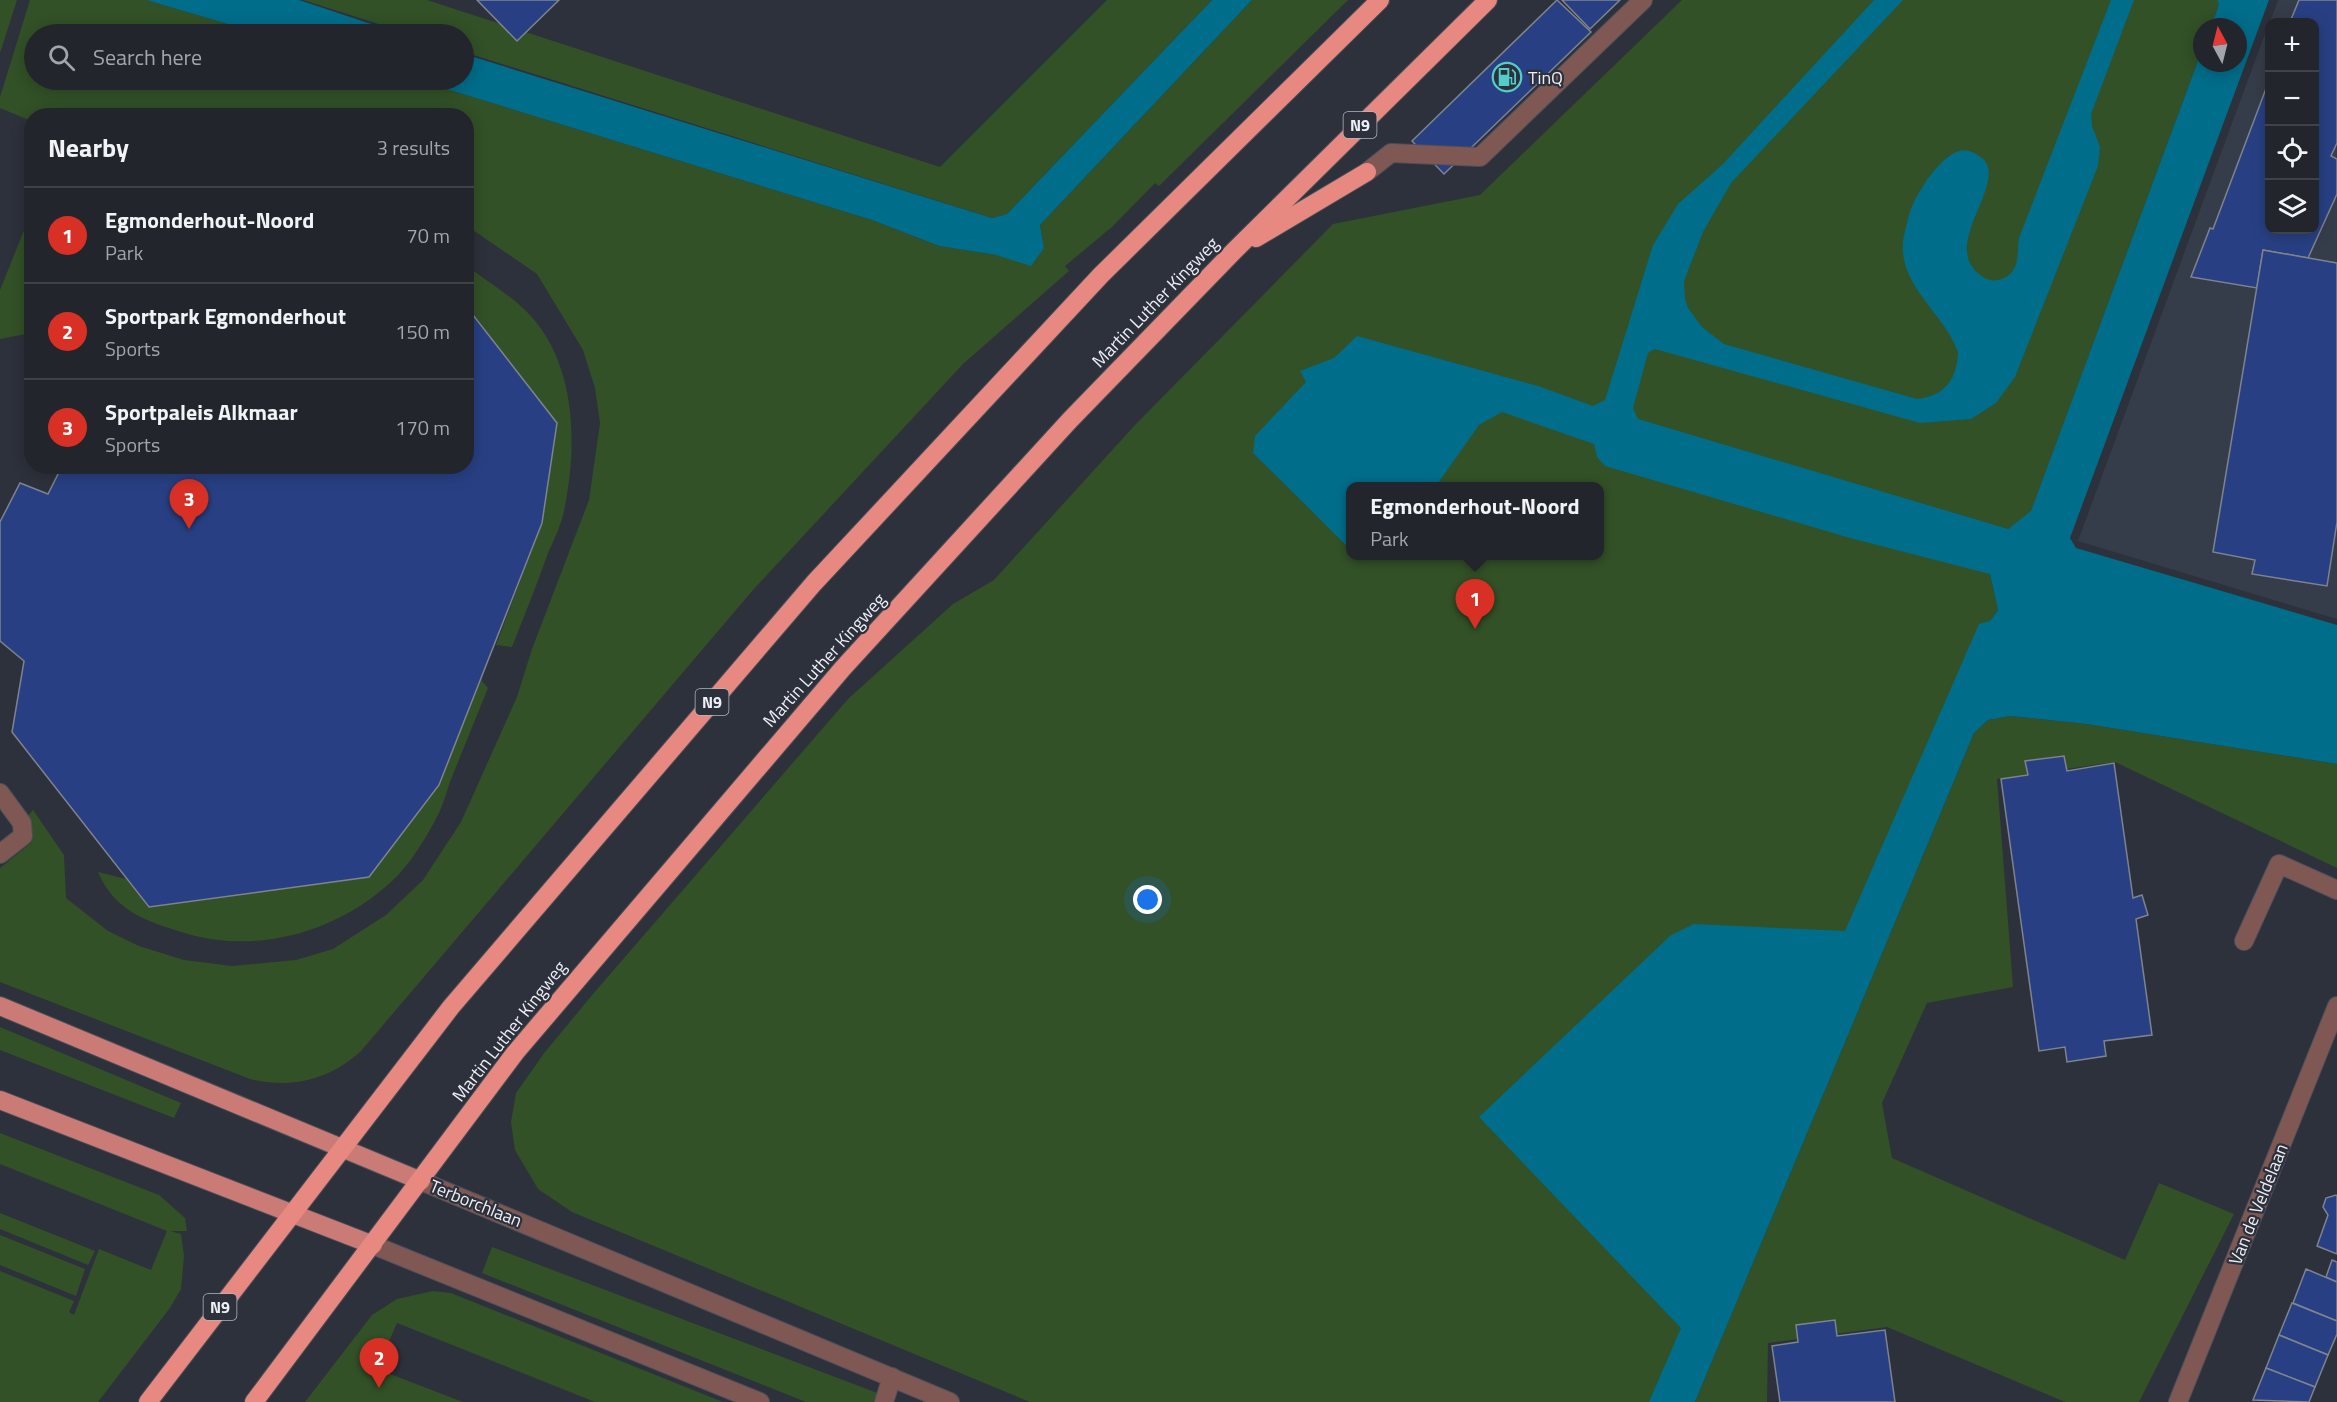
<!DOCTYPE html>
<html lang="en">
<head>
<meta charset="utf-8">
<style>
	:root { --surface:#22252c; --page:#2a2d34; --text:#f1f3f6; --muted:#a2a5a9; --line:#3f4248; --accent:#d93025 }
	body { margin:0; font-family:"Titillium Web",sans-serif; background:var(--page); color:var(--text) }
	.controls { position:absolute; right:18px; top:18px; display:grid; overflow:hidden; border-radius:12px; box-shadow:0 3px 15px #0003 }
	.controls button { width:54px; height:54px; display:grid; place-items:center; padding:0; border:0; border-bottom:2px solid var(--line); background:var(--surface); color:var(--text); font:30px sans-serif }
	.compass { position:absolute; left:2193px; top:18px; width:54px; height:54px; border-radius:50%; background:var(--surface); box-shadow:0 3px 15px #0003; rotate:353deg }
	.you { position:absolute; left:1148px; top:900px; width:21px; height:21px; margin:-15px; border:4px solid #fff; border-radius:50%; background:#1a73e8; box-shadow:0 0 0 9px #1a73e833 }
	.badge { display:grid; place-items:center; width:39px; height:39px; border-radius:50%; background:var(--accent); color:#fff; font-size:20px; font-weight:700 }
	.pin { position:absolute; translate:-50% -50px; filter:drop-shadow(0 2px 3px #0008) }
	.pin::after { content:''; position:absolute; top:32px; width:21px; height:18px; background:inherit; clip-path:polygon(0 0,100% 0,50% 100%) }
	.popup { position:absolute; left:1346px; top:482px; width:258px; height:78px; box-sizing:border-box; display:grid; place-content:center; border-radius:12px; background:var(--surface); filter:drop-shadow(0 2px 4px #0005); font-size:20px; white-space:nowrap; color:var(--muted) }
	.popup b { font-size:22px; color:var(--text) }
	.popup::after { content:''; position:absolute; left:50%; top:100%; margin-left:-12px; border:12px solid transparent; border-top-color:var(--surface) }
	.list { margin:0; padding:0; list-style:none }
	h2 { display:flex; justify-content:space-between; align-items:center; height:78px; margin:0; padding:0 24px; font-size:26px }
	h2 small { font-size:20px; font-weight:400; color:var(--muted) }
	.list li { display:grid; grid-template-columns:39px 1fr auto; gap:18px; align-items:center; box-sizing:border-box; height:96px; padding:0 24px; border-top:2px solid var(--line) }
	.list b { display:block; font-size:22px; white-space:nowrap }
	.list p { margin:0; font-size:20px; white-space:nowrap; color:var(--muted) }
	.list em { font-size:20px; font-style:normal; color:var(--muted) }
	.icon { flex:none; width:33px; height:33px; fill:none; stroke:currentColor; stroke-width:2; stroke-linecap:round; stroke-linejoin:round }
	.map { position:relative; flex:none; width:2337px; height:1402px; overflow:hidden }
	.search { position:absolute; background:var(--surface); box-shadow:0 3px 15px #0003; left:24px; top:24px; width:450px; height:66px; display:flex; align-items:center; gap:15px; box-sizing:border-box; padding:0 21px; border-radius:33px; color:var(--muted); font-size:22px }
	.panel { position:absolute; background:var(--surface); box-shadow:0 3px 15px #0003; left:24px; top:108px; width:450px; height:366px; border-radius:24px }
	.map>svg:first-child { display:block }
	.built { fill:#363d4a }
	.green { fill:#325127; fill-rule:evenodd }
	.water { fill:#006d8a }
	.building { fill:#284083; stroke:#7e838e; stroke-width:1.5 }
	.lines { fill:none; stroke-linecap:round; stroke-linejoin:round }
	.minor-casing { stroke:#4c4f59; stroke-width:20 }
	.major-casing { stroke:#4c4f59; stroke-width:20 }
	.highway-casing { stroke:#4c4f59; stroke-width:20 }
	.minor { stroke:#7f5854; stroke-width:18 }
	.major { stroke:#cb7b75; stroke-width:18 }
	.highway { stroke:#e88981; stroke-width:18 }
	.labels { text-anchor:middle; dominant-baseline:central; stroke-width:4.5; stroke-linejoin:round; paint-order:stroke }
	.shield { fill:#2d313b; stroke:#b3b6bd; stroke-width:1.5 }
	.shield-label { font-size:16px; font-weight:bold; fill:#eceff5 }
	.poi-label { font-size:18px; fill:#eceff5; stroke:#2d313b; text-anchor:start }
	.street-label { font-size:18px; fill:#eceff5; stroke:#2d313b }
</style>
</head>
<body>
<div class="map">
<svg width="2337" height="1402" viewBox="0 0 2337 1402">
	<rect width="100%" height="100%" fill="#2d313b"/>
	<path class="built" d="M2278 0H2337V619L2078 541 2269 23 2270 230H2314V22H2270Z"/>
	<g class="green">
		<path d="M0 0H17L0 53Z"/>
		<path d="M30 0H146L262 34H34V80H417L872 220 939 246 996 255 1044 248 1040 225 1252 0H1348L1159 186 1155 183 1112 227 1065 266 1069 271 963 364 753 590 361 1051C329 1080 292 1089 250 1079L0 982V868L31 843 32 825 28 816 33 810 64 855 66 898 108 931 139 946 184 960 232 966 296 960 333 949 386 915 423 880 461 822 517 697 532 649 589 500 600 423 595 388 583 350 537 274 467 226 466 116H32L31 121 0 108V97Z"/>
		<path d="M303 0H427L940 167 1107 0H1212L1007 214 992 218 464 52V34H410Z"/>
		<path d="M1682 0H2217L2219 4 2211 27H2202V50L2031 512 2008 529 1990 574 1998 610 1990 621 1665 1402H1030L572 1212 538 1189 515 1150 511 1122 516 1093 545 1052 593 994 848 699 953 604 994 580 1135 425 1333 224 1480 195ZM1350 486H1600V556H1350Z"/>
		<path d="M31 213V333L0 339V290Z"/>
		<path d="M466 265C485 280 507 293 524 309 577 359 578 445 564 511 561 525 554 540 548 553 537 585 524 616 512 647L496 645 541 526 557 423 467 306Z"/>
		<path d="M481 680 488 688C476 718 464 747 452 777 447 789 444 803 438 815 426 838 410 865 391 882 337 932 258 954 188 934 148 922 115 912 98 872L126 879 148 907 369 877 438 786Z"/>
		<path d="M2010 716 2086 724 2337 764V868L2115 762 1997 779 2013 987 1927 1003 1882 1103 1892 1158 2125 1260 2159 1183 2234 1214 2139 1402H2065L1887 1327 1768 1343 1767 1402H1695L1974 733 1988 720Z"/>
		<path d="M0 1027 181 1103 174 1118 0 1050Z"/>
		<path d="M0 1133 159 1195 185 1218 187 1231H170L181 1234 184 1256 181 1289 170 1308 98 1402H0V1271L74 1301 69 1312 74 1315 99 1249 151 1270 167 1231 0 1164Z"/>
		<path d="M0 1213 95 1251 88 1265 0 1229Z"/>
		<path d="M0 1235 85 1269 76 1296 0 1265Z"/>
		<path d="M492 1247 880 1394 877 1402H806L482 1273Z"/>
		<path d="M433 1291 451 1293 723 1402H595L397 1323 377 1369 463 1402H305L372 1315 397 1299Z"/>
	</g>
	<g class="water">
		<path d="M146 0H299L401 34H262Z"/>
		<path d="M1212 0H1252L1040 225 1044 248 1031 266 996 255 939 246 872 220 417 80H464V54L992 218 1007 214Z"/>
		<path d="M1874 0H1903L1731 183 1703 232 1684 281 1685 299 1688 308 1702 327 1724 344 1917 399C1945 396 1957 379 1958 352 1944 312 1894 283 1904 235 1906 227 1908 217 1911 209 1918 190 1949 140 1972 152 1978 155 1986 159 1988 167 1995 199 1941 250 1983 277 1997 286 2015 276 2017 260 2018 253 2018 245 2019 238L2111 0H2134L2091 114 2092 126 2100 147 2098 166 2015 377 1996 403 1971 419 1920 423 1655 349 1648 353 1633 408 1638 419 2008 529 2031 511 2202 50V63H2238V27H2211L2219 4 2217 0H2269L2070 538 2076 548 2337 625V764L2086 724 2010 716 1988 720 1974 733 1695 1402H1649L1681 1328 1479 1117 1671 935 1694 924 1845 931 1979 624 1990 621 1998 610 1990 574 1850 538 1605 466 1597 457 1594 444 1502 412 1479 425 1436 486H1350V549L1253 453 1255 436 1306 382 1300 371 1334 358 1357 336 1538 386 1593 406 1605 400 1653 245 1678 204 1723 164Z"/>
	</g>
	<g class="building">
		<path d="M477 0H559L517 41Z"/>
		<path d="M1557 0 1591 32 1444 174 1412 141Z"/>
		<path d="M1562 0H1620L1590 29Z"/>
		<path d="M2299 0H2337V143L2331 156 2337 159V194L2308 258 2263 250 2257 288 2191 277 2210 228 2213 229 2270 78V230H2314V22H2290Z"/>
		<path d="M2263 250 2337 263V522L2327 586 2252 574 2255 560 2213 552Z"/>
		<path d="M466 306 557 423 542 523 439 785 369 877 149 907 12 732 24 661 0 641V522L20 483 48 494 60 470 51 466H466Z"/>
		<path d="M2064 756 2067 771 2114 763 2133 898 2142 895 2148 915 2136 919 2152 1035 2104 1041 2106 1056 2067 1062 2065 1047 2039 1051 2001 779 2028 775 2025 761Z"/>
		<path d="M2336 1195 2337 1196V1254L2317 1246 2328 1215 2323 1207 2326 1198Z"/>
		<path d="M2332 1260 2337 1262V1282L2326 1277Z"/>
		<path d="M2306 1269 2337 1282V1321L2293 1303Z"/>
		<path d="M2292 1303 2337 1321V1334L2328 1355 2279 1335Z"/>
		<path d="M1835 1320 1837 1336 1885 1330 1895 1402H1780L1772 1346 1798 1342 1796 1325Z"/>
		<path d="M2279 1335 2328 1355 2315 1387 2266 1368Z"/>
		<path d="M2266 1368 2315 1387 2309 1402 2253 1400Z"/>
	</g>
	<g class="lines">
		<g class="minor-casing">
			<g id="minor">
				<path d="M1367 172 1391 153 1480 157 1643 0"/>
				<path d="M0 793 22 823 23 836 0 854"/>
				<path d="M2244 941 2279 864 2337 890"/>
				<path d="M421 1181 950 1402"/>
				<path d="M373 1245 760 1402"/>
				<path d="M884 1402 892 1377"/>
				<path d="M2178 1402 2337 1006"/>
			</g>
		</g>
		<g class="major-casing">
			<g id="major">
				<path d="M0 1006 421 1181"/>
				<path d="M0 1100 373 1245"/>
			</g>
		</g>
		<g class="highway-casing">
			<g id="highway">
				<path d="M1256 238 1367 172"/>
				<path d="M148 1402 451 1007 814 583 1101 275 1380 0"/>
				<path d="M254 1402 515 1053 843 668 1070 420 1234 251 1488 0"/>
			</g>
		</g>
		<use href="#minor" class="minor"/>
		<use href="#major" class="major"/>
		<use href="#highway" class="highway"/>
	</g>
	<defs>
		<g id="fuel-ring" transform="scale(1.5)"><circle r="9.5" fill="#2d313b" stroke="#53cdc9" stroke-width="1.5"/><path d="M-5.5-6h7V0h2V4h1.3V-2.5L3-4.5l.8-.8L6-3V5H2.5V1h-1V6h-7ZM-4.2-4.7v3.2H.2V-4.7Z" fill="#53cdc9"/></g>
	</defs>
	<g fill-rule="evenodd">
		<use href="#fuel-ring" x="1507" y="77"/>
	</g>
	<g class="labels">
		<g class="shield">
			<rect x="1343.5" y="112" width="33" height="26" rx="4.5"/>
			<rect x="695.5" y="689" width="33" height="26" rx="4.5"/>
			<rect x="203.5" y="1294" width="33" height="26" rx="4.5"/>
		</g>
		<g class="shield-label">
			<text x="1360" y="125">N9</text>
			<text x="712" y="702">N9</text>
			<text x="220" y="1307">N9</text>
		</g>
		<g class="poi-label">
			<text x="1528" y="77">TinQ</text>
		</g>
		<g class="street-label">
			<text transform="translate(1155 302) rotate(-46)">Martin Luther Kingweg</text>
			<text transform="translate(824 660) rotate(-48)">Martin Luther Kingweg</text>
			<text transform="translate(509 1031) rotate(-52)">Martin Luther Kingweg</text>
			<text transform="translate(476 1203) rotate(22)">Terborchlaan</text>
			<text transform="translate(2258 1204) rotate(-68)">Van de Veldelaan</text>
		</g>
	</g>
</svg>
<div class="controls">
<button>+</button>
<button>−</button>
<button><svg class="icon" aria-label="locate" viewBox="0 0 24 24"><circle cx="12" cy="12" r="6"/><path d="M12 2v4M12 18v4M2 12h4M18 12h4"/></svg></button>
<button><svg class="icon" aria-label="layers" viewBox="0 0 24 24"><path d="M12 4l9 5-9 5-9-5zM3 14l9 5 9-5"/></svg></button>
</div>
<svg class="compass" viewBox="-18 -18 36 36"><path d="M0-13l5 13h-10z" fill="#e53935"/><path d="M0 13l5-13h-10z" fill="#a2a5a9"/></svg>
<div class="you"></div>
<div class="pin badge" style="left:1475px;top:629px">1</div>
<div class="popup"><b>Egmonderhout-Noord</b>Park</div>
<div class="pin badge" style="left:379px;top:1388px">2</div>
<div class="pin badge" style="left:189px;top:529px">3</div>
<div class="search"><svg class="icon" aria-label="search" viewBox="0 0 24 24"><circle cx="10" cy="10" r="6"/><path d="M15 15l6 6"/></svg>Search here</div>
<section class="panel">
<h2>Nearby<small>3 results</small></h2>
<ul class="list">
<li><span class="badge">1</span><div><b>Egmonderhout-Noord</b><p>Park</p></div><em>70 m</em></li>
<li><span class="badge">2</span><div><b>Sportpark Egmonderhout</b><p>Sports</p></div><em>150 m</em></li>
<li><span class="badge">3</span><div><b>Sportpaleis Alkmaar</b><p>Sports</p></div><em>170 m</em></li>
</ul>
</section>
</div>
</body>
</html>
